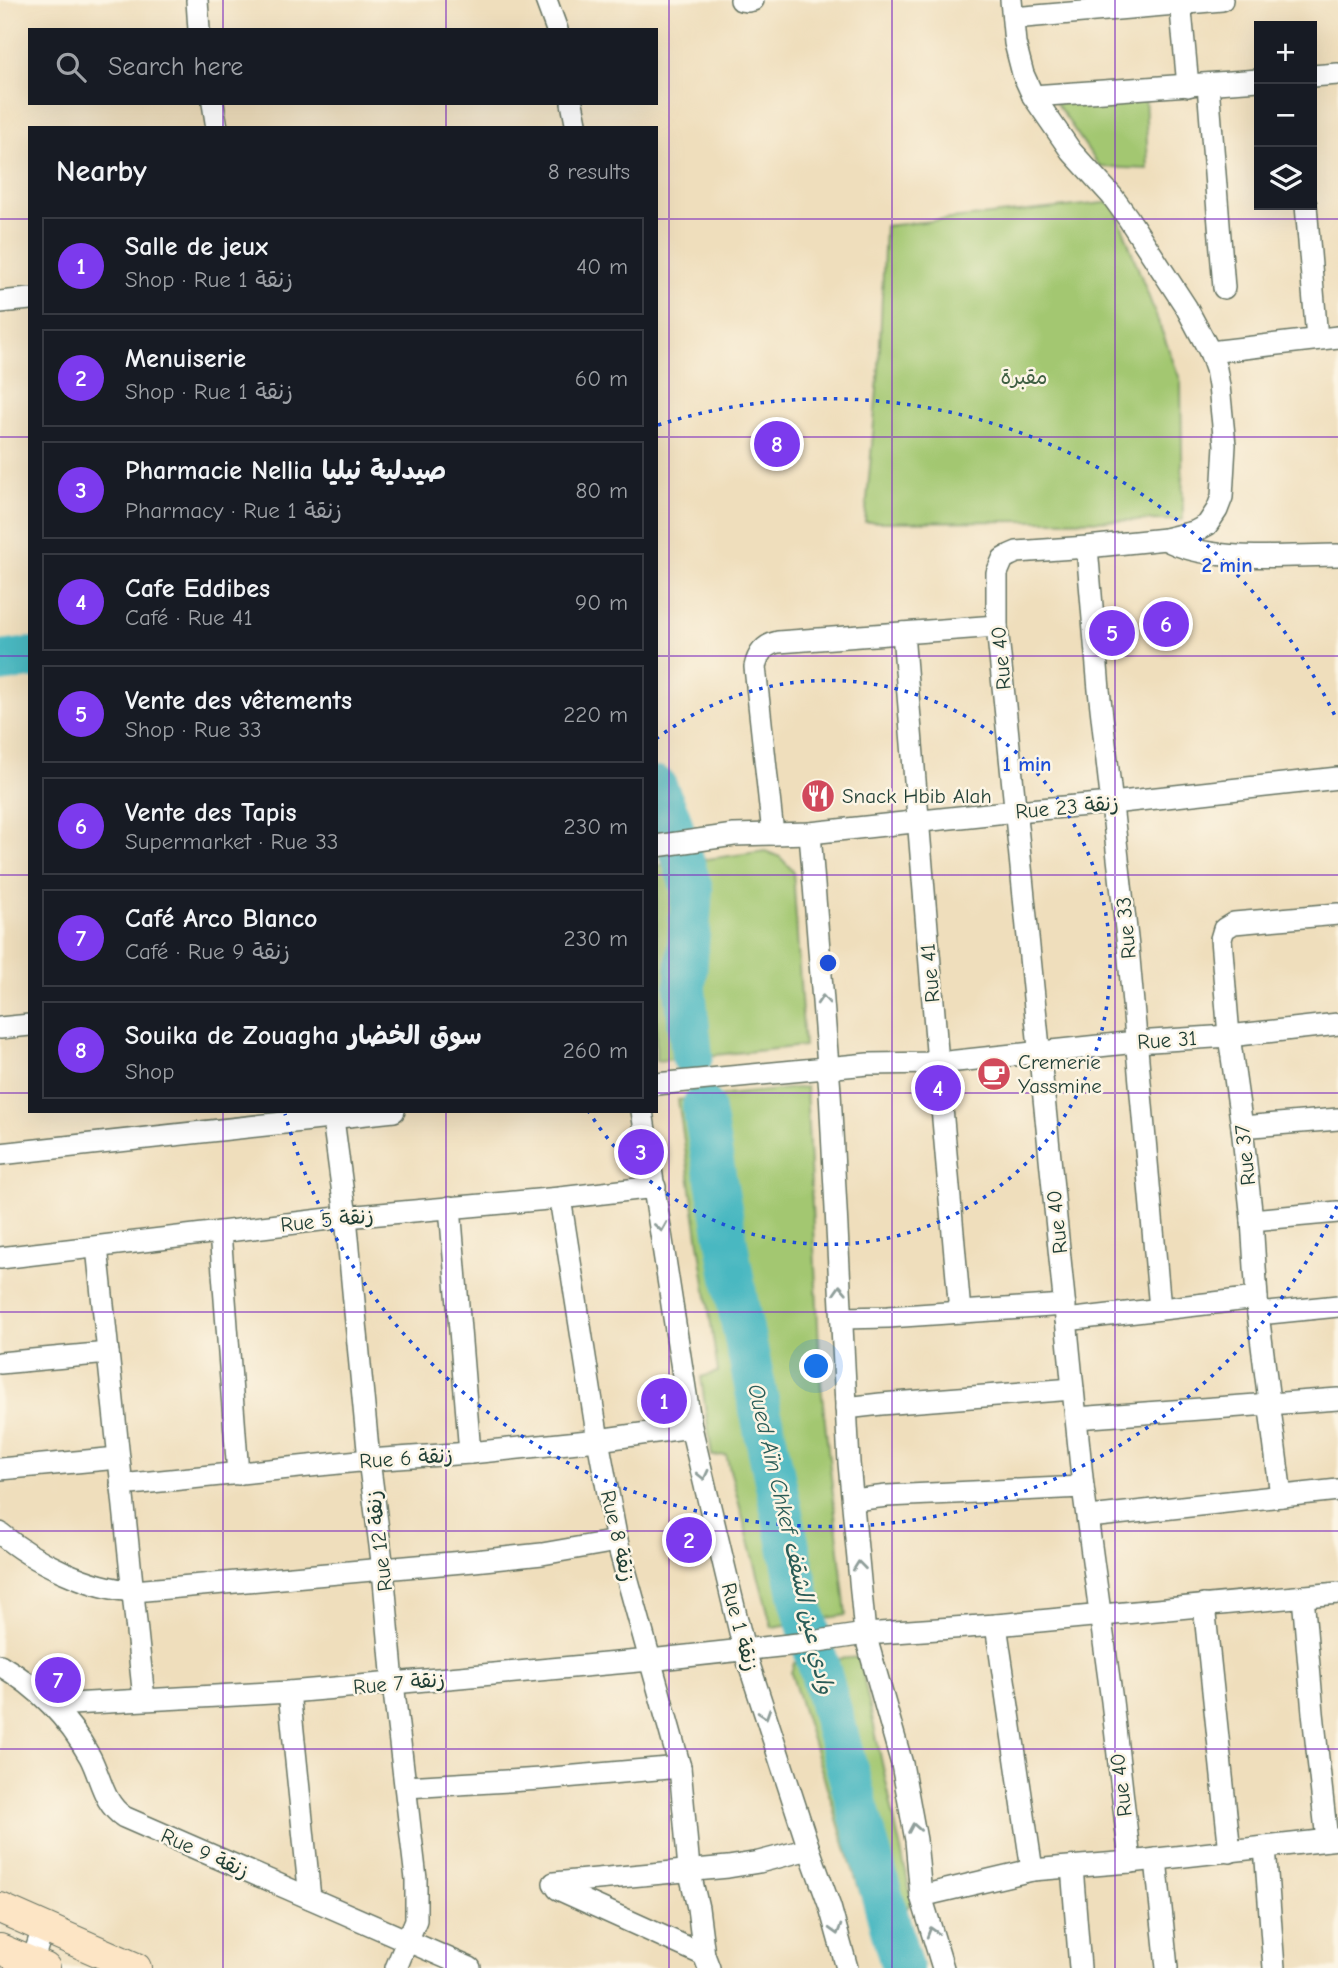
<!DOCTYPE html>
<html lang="en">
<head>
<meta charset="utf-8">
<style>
	:root { --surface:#171b24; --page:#242831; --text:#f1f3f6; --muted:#9ea1a6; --line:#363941; --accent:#7c3aed }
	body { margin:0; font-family:"Comic Neue","Playpen Sans Arabic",sans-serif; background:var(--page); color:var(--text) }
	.controls { position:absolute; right:21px; top:21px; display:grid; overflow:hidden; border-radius:0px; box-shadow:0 7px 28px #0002 }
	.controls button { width:63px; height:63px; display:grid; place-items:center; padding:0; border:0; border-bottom:2px solid var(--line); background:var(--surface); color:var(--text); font:35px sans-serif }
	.you { position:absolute; left:817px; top:1367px; width:24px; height:24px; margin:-18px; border:5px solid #fff; border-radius:50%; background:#1a73e8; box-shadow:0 0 0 10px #1a73e833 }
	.badge { display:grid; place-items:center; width:46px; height:46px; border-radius:50%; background:var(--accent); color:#fff; font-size:23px; font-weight:700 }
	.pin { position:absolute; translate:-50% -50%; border:4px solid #fff; box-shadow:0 2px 7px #0006 }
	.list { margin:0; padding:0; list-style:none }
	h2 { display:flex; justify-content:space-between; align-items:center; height:91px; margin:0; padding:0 28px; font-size:30px }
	h2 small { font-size:23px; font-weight:400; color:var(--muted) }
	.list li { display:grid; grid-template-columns:46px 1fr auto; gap:21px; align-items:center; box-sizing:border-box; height:98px; margin:0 14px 14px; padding:0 14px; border:2px solid var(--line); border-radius:0px }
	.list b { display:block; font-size:26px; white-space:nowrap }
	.list p { margin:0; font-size:23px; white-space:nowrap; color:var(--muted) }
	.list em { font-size:23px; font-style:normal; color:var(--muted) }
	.icon { flex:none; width:38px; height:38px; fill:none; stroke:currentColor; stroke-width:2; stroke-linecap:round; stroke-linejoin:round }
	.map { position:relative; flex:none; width:1338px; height:1968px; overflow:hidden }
	.search { position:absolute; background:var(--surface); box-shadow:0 7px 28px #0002; left:28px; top:28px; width:630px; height:77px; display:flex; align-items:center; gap:18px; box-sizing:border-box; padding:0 24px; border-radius:0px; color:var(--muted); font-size:26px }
	.panel { position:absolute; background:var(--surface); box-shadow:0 7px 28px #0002; left:28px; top:126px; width:630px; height:987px; border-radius:0px }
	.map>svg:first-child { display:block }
	.green { fill:#a3c771; stroke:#618252; stroke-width:2 }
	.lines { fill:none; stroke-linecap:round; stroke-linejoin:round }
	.river { stroke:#49b8c1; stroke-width:42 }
	.street-casing { stroke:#687564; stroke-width:24 }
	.secondary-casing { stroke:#687564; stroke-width:32 }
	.street { stroke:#fff; stroke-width:21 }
	.secondary { stroke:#fde5c5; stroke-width:30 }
	.oneway { stroke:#8f9e9a }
	.grid { fill:none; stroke:#7b2cbf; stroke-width:2; stroke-opacity:0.55 }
	.ring { fill:none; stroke:#1d4ed8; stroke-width:3.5; stroke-dasharray:3.5 7 }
	.labels { text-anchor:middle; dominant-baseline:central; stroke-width:5; stroke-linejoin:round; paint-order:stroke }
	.park-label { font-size:21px; fill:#406043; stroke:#fcf5e5 }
	.street-label { font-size:21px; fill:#1f3d34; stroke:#fcf5e5 }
	.poi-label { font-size:21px; fill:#1f3d34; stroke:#fcf5e5; text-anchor:start }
	.water-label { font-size:23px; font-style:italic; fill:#2a5c57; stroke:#fcf5e5 }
	.centre { fill:#1d4ed8; stroke:#fcf5e5; stroke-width:3.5 }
	.ring-label { font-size:21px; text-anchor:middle; font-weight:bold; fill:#1d4ed8; stroke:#fcf5e5; stroke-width:5; stroke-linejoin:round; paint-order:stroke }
</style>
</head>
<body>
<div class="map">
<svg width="1338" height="1968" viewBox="0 0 1338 1968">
	<rect width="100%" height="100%" fill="#fcf5e5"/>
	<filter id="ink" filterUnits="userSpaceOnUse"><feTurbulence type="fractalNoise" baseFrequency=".0143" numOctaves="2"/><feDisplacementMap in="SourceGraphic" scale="14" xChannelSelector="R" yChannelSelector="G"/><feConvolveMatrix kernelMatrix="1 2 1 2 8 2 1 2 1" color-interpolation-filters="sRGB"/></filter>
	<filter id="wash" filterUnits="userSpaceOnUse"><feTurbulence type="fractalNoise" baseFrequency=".00686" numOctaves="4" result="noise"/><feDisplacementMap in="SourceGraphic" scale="28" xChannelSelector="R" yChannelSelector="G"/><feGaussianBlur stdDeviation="1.57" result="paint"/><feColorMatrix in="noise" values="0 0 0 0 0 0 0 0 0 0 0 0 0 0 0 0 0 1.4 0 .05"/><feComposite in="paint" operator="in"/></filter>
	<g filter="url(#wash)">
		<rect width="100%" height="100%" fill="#efdebc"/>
		<g class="green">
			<path d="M1145 93 1148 169 1100 167 1054 100Z"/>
			<path d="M1113 202 1181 382 1183 520 865 522 879 367 885 226Z"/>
			<path d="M765 851 780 857 793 871 804 1046 656 1061V866Z"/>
			<path d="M806 1087 821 1385 846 1615 772 1627 726 1455 712 1456 701 1377 718 1372 678 1100Z"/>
			<path d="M859 1657 912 1901 903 1914 921 1968H884L791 1673 794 1663Z"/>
		</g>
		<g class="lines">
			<g class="river">
				<path d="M0 662 30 658"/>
				<path d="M656 787 670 818 692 890 685 989 692 1056"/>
				<path d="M703 1106 739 1311 800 1598 902 1968"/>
			</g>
		</g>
	</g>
	<g filter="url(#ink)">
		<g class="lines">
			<g class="street-casing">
				<g id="street">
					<path d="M197 0 199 30"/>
					<path d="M546 0 557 30"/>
					<path d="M741 0 748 1 753 0"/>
					<path d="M1011 0 1015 43 1023 74 1033 96 1071 151 1112 196 1128 218 1186 307 1210 352 1216 369 1219 386 1225 445 1222 497 1217 510 1207 525 1194 532 1165 539 1087 547 1017 552 1010 555 1003 559 997 573V626L1073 1389 1083 1487 1112 1701 1130 1862"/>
					<path d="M1180 0 1188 86"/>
					<path d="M1013 18 1222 0"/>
					<path d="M1312 76 1338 74"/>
					<path d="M1208 85 1224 288"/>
					<path d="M1033 96 1259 80"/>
					<path d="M213 103 217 128"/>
					<path d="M572 103 577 128"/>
					<path d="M1306 205 1317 339"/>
					<path d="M0 302 30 299"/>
					<path d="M1210 352 1338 337"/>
					<path d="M1165 539C1209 564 1287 555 1338 555"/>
					<path d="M1087 547 1099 690 1128 947 1160 1309"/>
					<path d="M903 633 938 1063 960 1312"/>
					<path d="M810 833 830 1092 849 1463 865 1634 902 1764 916 1840 921 1896 943 1968"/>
					<path d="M773 834 755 667C758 653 764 645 778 642L997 626"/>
					<path d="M656 846 734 835 810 833 1016 811 1112 803 1338 778"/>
					<path d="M0 1028 30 1025"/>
					<path d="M656 1084 868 1064 938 1063 1136 1042 1229 1036 1338 1024"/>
					<path d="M332 1111 346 1217 369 1460 383 1569 393 1683 416 1879V1920L396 1968"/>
					<path d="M642 1111 691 1427 744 1649 809 1849 830 1907 847 1968"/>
					<path d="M1242 1127 1338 1119"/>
					<path d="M0 1154 394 1111"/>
					<path d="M560 1198 598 1440 617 1541 680 1767 689 1869 698 1908 704 1955 709 1968"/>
					<path d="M450 1207 470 1453"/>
					<path d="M1252 1220 1338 1212"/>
					<path d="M220 1232 238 1474"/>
					<path d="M97 1247 144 1699"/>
					<path d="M0 1258 346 1217 560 1198 655 1187"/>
					<path d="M1258 1314 1338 1306"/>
					<path d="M842 1318 888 1317 1065 1305"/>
					<path d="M1066 1320 1257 1298"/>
					<path d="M0 1363 108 1353"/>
					<path d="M846 1408 881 1404 1073 1389"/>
					<path d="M1076 1418 1338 1399"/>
					<path d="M0 1469 118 1458"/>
					<path d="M121 1485 369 1460 470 1453 598 1440 691 1427"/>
					<path d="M1281 1496 1258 1314 1252 1220 1242 1127 1229 1036 1221 939 1224 929 1234 923 1338 914"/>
					<path d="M853 1500 887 1496 1083 1487"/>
					<path d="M1089 1517 1338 1490"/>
					<path d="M0 1533C32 1561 91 1589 134 1591L474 1561 542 1554 617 1541"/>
					<path d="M1303 1596 1313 1713 1327 1840"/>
					<path d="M1204 1605 1230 1852"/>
					<path d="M996 1625 1032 1870"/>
					<path d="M0 1665C38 1687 69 1719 90 1757 101 1778 103 1803 124 1817L470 1968"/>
					<path d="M289 1692 310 1898"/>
					<path d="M53 1705 289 1692 393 1683 650 1660 798 1644 865 1634 996 1625 1338 1593"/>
					<path d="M406 1787 541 1779 680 1767"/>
					<path d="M1265 1847 1274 1968"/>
					<path d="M1156 1859 1167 1968"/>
					<path d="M1072 1867 1080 1968"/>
					<path d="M921 1896 1032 1870 1130 1862 1338 1839"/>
					<path d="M704 1955 558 1889 554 1883 728 1867 759 1862 809 1849"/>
					<path d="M33 1968 32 1963 43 1928"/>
				</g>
			</g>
			<g class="secondary-casing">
				<g id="secondary">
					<path d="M0 1908 136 1968"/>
					<path d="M0 1949 45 1968"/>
				</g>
			</g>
			<use href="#street" class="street"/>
			<use href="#secondary" class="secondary"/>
		</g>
		<defs><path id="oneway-chevron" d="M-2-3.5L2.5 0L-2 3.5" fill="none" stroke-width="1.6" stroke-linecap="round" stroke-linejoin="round" transform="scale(1.75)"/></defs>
		<g class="oneway">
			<use href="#oneway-chevron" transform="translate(823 1000) rotate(-94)"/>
			<use href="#oneway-chevron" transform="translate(661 1227) rotate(81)"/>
			<use href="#oneway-chevron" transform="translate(840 1290) rotate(-93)"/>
			<use href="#oneway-chevron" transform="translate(703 1475) rotate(77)"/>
			<use href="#oneway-chevron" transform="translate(859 1566) rotate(-96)"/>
			<use href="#oneway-chevron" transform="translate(765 1714) rotate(72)"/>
			<use href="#oneway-chevron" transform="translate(914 1828) rotate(-100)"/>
			<use href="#oneway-chevron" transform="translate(836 1930) rotate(74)"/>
			<use href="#oneway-chevron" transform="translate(932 1932) rotate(-107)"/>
		</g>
	</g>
	<path class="grid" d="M223 0V30M446 0V30M669 0V1968M892 0V1968M1115 0V1968M223 103V128M446 103V128M0 219H30M656 219H1338M0 437H30M656 437H1338M0 656H30M656 656H1338M0 875H30M656 875H1338M0 1093H30M656 1093H1338M223 1111V1968M446 1111V1968M0 1312H1338M0 1531H1338M0 1749H1338"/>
	<g class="ring">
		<path d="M656 739A282 282 0 1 1 589 1112"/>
		<path d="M1337 1206A564 564 0 0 1 285 1114M658 425A564 564 0 0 1 1337 720"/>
	</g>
	<defs>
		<g id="restaurant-disc" transform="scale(1.75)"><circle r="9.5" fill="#d1495b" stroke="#fcf5e5"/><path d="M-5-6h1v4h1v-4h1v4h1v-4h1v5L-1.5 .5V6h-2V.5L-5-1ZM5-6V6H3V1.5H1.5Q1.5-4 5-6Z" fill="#fff"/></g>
		<g id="cafe-disc" transform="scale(1.75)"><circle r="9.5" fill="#d1495b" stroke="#fcf5e5"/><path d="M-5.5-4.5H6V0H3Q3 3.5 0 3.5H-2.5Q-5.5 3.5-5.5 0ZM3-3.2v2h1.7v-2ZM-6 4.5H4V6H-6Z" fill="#fff"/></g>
	</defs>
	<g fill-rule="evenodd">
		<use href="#restaurant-disc" x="818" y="796"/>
		<use href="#cafe-disc" x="994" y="1074"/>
	</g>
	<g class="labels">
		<g class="park-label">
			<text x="1024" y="377">مقبرة</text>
		</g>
		<g class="street-label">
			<text transform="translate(1001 658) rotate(-95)">Rue 40</text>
			<text transform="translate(1067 807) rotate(-5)">Rue 23 زنقة</text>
			<text transform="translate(1126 928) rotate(-95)">Rue 33</text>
			<text transform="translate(930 973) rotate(-95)">Rue 41</text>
			<text transform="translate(1167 1040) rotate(-4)">Rue 31</text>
			<text transform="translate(1245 1155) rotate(-96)">Rue 37</text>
			<text transform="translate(327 1220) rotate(-6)">Rue 5 زنقة</text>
			<text transform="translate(1057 1222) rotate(-96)">Rue 40</text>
			<text transform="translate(406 1458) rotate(-4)">Rue 6 زنقة</text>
			<text transform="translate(618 1536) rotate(77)">Rue 8 زنقة</text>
			<text transform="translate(379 1541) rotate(-97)">Rue 12 زنقة</text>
			<text transform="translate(740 1627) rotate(75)">Rue 1 زنقة</text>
			<text transform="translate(399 1683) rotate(-5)">Rue 7 زنقة</text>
			<text transform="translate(1121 1785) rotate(-97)">Rue 40</text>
			<text transform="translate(205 1853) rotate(24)">Rue 9 زنقة</text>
		</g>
		<g class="poi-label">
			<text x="842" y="796">Snack Hbib Alah</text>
			<text x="1018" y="1062">Cremerie<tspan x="1018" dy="24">Yassmine</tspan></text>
		</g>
		<g class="water-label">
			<text transform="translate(791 1539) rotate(77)">Oued Aïn Chkef وادي عين الشقف</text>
		</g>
	</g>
	<circle cx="828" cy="963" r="10" class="centre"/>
	<g class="ring-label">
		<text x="1227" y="572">2 min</text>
		<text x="1027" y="771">1 min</text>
	</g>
</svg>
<div class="controls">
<button>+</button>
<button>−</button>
<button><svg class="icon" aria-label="layers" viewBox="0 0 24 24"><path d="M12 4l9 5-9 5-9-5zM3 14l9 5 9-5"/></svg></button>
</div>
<div class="you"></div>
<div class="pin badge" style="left:664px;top:1401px">1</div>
<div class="pin badge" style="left:689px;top:1540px">2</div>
<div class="pin badge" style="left:641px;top:1152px">3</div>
<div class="pin badge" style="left:938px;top:1088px">4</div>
<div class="pin badge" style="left:1112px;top:633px">5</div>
<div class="pin badge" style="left:1166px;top:624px">6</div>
<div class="pin badge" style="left:58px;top:1680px">7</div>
<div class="pin badge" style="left:777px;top:444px">8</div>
<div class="search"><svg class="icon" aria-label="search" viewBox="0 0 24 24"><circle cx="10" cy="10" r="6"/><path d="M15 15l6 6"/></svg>Search here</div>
<section class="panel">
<h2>Nearby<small>8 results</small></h2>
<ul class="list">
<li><span class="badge">1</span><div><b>Salle de jeux</b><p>Shop · Rue 1 زنقة</p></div><em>40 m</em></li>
<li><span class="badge">2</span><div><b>Menuiserie</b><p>Shop · Rue 1 زنقة</p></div><em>60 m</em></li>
<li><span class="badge">3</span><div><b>Pharmacie Nellia صيدلية نيليا</b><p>Pharmacy · Rue 1 زنقة</p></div><em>80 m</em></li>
<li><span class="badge">4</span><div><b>Cafe Eddibes</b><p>Café · Rue 41</p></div><em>90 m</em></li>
<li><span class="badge">5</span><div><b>Vente des vêtements</b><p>Shop · Rue 33</p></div><em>220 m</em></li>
<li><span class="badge">6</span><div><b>Vente des Tapis</b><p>Supermarket · Rue 33</p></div><em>230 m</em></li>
<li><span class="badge">7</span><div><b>Café Arco Blanco</b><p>Café · Rue 9 زنقة</p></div><em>230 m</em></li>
<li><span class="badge">8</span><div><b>Souika de Zouagha سوق الخضار</b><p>Shop</p></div><em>260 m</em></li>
</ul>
</section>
</div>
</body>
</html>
